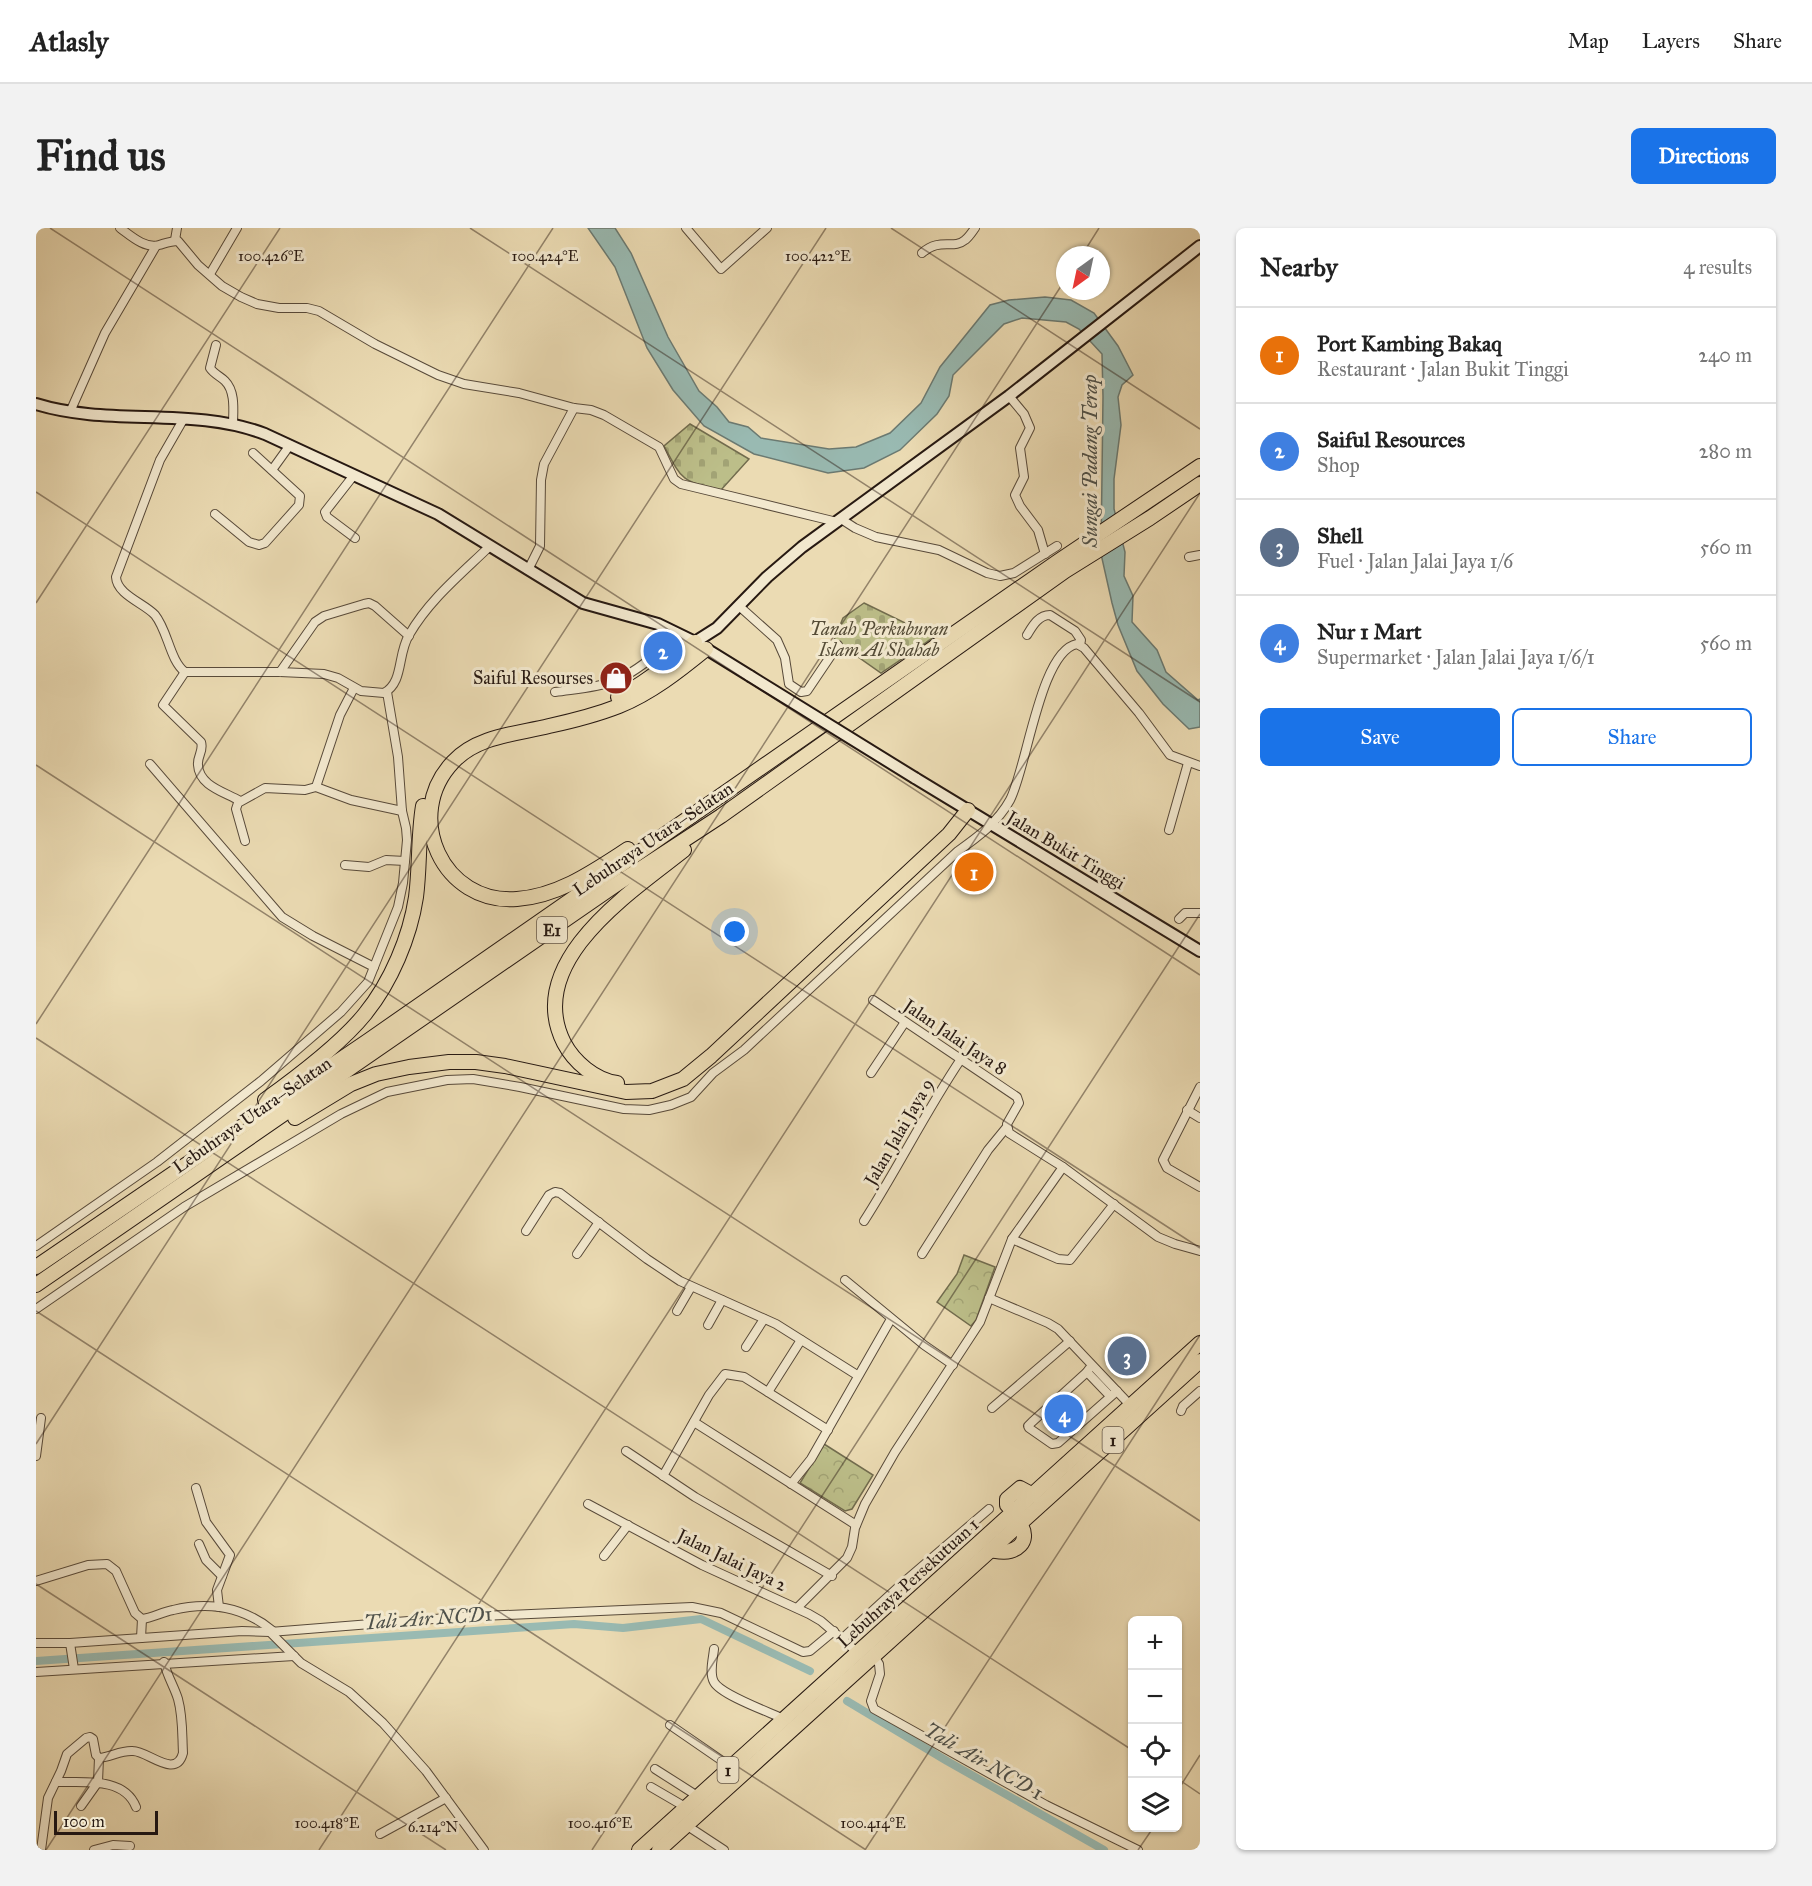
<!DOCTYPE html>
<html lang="en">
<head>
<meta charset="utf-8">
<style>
	:root { --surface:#fff; --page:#f2f2f2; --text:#222; --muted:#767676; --line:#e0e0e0; --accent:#1a73e8 }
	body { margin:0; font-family:"IM FELL Great Primer",serif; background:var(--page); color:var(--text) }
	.controls { position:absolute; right:18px; bottom:18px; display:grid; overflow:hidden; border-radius:9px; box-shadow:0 2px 4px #0004 }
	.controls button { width:54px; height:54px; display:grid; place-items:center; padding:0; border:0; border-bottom:2px solid var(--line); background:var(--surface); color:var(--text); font:30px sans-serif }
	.compass { position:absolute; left:1020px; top:18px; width:54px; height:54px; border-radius:50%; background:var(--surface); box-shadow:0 2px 4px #0004; rotate:213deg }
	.scale { position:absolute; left:18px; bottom:15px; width:104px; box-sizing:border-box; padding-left:6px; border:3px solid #271912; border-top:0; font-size:16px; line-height:21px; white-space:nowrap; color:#271912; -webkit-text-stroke:4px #f2e8ce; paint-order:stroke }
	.you { position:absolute; left:699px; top:704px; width:21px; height:21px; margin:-15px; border:4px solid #fff; border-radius:50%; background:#1a73e8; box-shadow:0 0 0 9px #1a73e833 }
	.badge { display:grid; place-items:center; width:39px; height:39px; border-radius:50%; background:var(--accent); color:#fff; font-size:20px; font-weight:700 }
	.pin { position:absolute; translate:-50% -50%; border:3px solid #fff; box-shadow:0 2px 6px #0006 }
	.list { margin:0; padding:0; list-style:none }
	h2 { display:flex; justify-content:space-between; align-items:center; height:78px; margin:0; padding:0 24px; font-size:26px }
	h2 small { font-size:20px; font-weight:400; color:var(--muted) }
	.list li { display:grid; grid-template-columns:39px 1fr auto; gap:18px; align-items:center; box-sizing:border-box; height:96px; padding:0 24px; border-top:2px solid var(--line) }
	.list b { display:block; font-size:22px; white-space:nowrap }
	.list p { margin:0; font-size:20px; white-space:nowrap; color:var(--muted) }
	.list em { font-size:20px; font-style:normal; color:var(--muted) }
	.actions { display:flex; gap:12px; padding:18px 24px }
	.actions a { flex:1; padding:14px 0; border:2px solid var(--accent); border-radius:9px; text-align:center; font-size:21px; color:var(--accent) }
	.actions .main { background:var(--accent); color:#fff }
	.icon { flex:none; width:33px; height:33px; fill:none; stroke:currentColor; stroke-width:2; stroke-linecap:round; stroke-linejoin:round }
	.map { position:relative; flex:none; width:1164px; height:1622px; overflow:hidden; border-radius:9px }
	header { display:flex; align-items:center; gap:36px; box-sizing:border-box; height:84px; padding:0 30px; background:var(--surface); border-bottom:2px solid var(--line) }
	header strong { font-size:28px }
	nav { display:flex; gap:33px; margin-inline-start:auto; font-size:21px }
	.intro { display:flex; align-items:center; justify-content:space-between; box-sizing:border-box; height:144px; padding:0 36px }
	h1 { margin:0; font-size:42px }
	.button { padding:15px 27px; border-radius:9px; background:var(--accent); color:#fff; font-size:21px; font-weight:700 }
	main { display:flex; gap:36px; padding:0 36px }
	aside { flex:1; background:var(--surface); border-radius:9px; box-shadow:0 2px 4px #0004 }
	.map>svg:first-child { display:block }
	.cemetery { fill:url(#cemetery-stones); stroke:#726c4e; stroke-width:1.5 }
	.park { fill:url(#park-crowns); stroke:#726c4e; stroke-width:1.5 }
	.water { fill:#99bab2; stroke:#6b7a72; stroke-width:1.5 }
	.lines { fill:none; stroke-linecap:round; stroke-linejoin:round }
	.canal { stroke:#99bab2; stroke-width:8 }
	.street-casing { stroke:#584a3a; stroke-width:10 }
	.secondary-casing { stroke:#271912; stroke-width:14 }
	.highway-casing { stroke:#271912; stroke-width:16 }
	.street { stroke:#f2e8ce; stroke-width:8 }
	.secondary { stroke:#f2e8ce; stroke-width:10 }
	.highway { stroke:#ebdbb3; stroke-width:14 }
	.secondary-bridge-casing { stroke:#271912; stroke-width:14; stroke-linecap:butt }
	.secondary-bridge { stroke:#f2e8ce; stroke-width:10 }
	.ticks { fill:none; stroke:#271912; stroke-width:1.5; stroke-opacity:0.45 }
	.labels { text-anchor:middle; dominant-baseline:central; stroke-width:6; stroke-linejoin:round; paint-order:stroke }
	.shield { fill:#f2e8ce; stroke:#64574a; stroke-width:1.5 }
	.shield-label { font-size:16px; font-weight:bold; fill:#271912 }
	.park-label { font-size:18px; font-style:italic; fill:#544b36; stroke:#f2e8ce }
	.poi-label { font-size:18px; fill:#271912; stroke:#f2e8ce; text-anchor:end }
	.street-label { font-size:18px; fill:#271912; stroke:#f2e8ce }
	.water-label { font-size:20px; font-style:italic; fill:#4f514a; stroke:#f2e8ce }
	.ticks-label { font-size:15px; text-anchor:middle; fill:#271912; stroke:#f2e8ce; stroke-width:6; stroke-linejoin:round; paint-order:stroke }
</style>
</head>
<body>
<header>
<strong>Atlasly</strong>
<nav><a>Map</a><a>Layers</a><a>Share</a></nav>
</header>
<div class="intro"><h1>Find us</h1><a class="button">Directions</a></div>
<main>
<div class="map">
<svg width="1164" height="1622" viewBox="0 0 1164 1622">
	<defs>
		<pattern id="cemetery-stones" width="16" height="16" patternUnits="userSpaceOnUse" patternTransform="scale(1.5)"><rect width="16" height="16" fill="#bcbe89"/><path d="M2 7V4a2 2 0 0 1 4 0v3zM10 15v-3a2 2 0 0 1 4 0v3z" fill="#a2a375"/></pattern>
		<pattern id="park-crowns" width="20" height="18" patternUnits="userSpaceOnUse" patternTransform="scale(1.5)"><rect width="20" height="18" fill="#bcbe89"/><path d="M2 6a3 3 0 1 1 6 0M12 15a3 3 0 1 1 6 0" fill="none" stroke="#a2a375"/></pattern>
	</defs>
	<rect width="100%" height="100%" fill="#ebdbb3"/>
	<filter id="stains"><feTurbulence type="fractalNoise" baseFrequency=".00333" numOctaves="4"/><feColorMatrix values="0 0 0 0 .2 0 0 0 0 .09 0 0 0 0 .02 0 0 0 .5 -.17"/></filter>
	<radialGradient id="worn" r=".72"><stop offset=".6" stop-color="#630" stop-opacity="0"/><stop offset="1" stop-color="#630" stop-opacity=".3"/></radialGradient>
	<g class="cemetery">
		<path d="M654 196 713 231 685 262C646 253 647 254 628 218Z"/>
		<path d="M828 375 898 409 845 445 798 412 807 390Z"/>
	</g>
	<g class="park">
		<path d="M928 1027 959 1039 940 1092 935 1098 901 1074 921 1046Z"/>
		<path d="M788 1216 837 1247 816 1281 809 1283 764 1255Z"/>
	</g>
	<path class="water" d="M552 0H579L595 25 632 109 663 163 681 179 693 194 712 199 725 210 793 221 820 219 854 205 885 175 904 139 954 77 973 72 1009 69 1035 72 1058 85 1082 118 1097 147 1086 157 1082 169 1085 197 1078 251V281L1089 324 1088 348 1097 368 1096 394 1121 422 1130 444 1162 472 1164 471V499L1153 501 1127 476 1101 443 1082 397 1076 375 1065 326 1067 169 1066 126 1043 101 1030 94 986 90 968 96 917 147 913 168 901 186 864 222 828 240 792 245 718 226 668 198 637 162 611 120 579 39Z"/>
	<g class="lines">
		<g class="canal">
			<path d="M0 1433 538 1396 587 1400 665 1391 774 1443"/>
			<path d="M811 1473 911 1533 1068 1622"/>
		</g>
		<g class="street-casing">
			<g id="street">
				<path d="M84 0C95 8 109 21 123 17 130 15 135 13 142 13L162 37 186 58 205 69 221 76 243 80H271L283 83 339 116 402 147 428 156 483 165 538 180 555 182 568 187 623 219 638 251 645 256 801 294"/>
				<path d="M650 0 685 41 731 0"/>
				<path d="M139 12 141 0"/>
				<path d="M886 25C904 9 917 22 929 12 933 9 936 4 939 0"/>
				<path d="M174 46 201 0"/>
				<path d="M180 117 174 140C178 146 184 148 189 153 200 164 197 184 197 197"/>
				<path d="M973 168 988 186 994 200 984 220 988 249 979 267 984 278 1002 302 1009 326"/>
				<path d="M34 184 69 105 120 18"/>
				<path d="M147 192 124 232 80 349C81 367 108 375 119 387 132 403 134 433 149 444"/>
				<path d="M236 242 254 217"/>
				<path d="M318 247 289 284 291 289 319 310"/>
				<path d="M179 286 213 314 223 317 229 315 263 277 264 268 217 225"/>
				<path d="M805 291 819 300 840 309 903 322 951 345 964 348 978 345 1021 318"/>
				<path d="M1153 329 1164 327"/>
				<path d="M492 342 504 318 505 252 508 236 538 180"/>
				<path d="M703 378 741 412 749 430 753 456 765 464 771 463 802 417"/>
				<path d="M991 407C996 399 1002 387 1014 387L1039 403 1045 412 1044 417"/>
				<path d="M149 444H244L288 446 302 450 325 463 348 465C368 454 361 427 373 407 393 372 425 346 454 318"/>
				<path d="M149 444 127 477 165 514C168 523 161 528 162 537 163 558 189 564 204 573"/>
				<path d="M244 444 279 394 288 388 328 376 333 375 339 378 373 408"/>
				<path d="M519 464C539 461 560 460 579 453 602 443 624 423 643 407"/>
				<path d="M114 536 246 689 277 708 338 739"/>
				<path d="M280 559 315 572 366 583"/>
				<path d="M1133 602 1152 535"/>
				<path d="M209 613 200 581 202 575 229 560 269 562 280 559 304 487 318 460"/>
				<path d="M309 637 333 639 350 632 369 633"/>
				<path d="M1143 691 1149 685H1164"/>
				<path d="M837 772 981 869 983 875 971 896 973 905 1027 939 1122 1009 1139 1016 1164 1023"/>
				<path d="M835 845 869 794"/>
				<path d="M1164 859 1127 932 1131 940 1164 959"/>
				<path d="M1151 882 1164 890"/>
				<path d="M828 993C862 940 890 883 925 831"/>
				<path d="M490 1003 513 967 519 964 524 965 611 1031 644 1053 740 1096 821 1147"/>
				<path d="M976 1011 1022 1031 1034 1032 1078 976"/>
				<path d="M0 1018 121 934 225 853 305 784 332 754 362 679 367 655 371 612 370 600 366 583 362 529 351 464"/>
				<path d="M541 1026 563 994"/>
				<path d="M886 1026 952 922 970 900"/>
				<path d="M809 1052 888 1117 917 1137"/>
				<path d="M953 1070 1012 1095 1022 1101 1095 1178"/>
				<path d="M0 1081 148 979 305 886 351 864 411 852 437 851 484 859 588 881 613 882 635 877 655 869 677 845 708 822 922 623C942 609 962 594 974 572 991 540 1004 423 1041 416L1048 420 1103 485 1134 527 1164 538"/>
				<path d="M641 1083 655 1059"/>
				<path d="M672 1097 686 1072"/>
				<path d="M710 1119 728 1091"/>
				<path d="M1053 1141 1051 1144 1074 1168"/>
				<path d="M1051 1144 996 1194 992 1198 993 1200 1016 1216 1022 1215 1081 1163"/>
				<path d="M732 1164 765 1112"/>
				<path d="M956 1180 1034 1113"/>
				<path d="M1145 1183 1147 1178 1164 1163"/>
				<path d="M658 1194 820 1297"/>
				<path d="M590 1223 659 1269 796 1348"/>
				<path d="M0 1228 5 1190"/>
				<path d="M627 1248 673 1167 689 1146 708 1149 792 1202"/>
				<path d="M755 1256 775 1231 855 1091"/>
				<path d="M160 1260 170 1294 194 1327 181 1362 183 1379"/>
				<path d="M552 1276 666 1337 773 1386 785 1393 821 1424"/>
				<path d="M163 1316 170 1332 186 1348"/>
				<path d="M568 1328 592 1297"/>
				<path d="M0 1353 52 1337 71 1336 80 1343 99 1385 106 1391C116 1390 126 1384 137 1382 173 1373 208 1379 237 1403"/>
				<path d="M761 1380 811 1330 816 1319 819 1300 829 1276 859 1224 944 1094 976 1011 1027 939"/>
				<path d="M234 1404 265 1435 313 1464 347 1495 390 1543 448 1622"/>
				<path d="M105 1410 106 1391"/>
				<path d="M807 1410 869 1353 953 1281"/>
				<path d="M0 1415H34L206 1403 234 1404 423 1389 656 1379 685 1385 767 1424 774 1423 798 1403"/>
				<path d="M34 1415 38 1441"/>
				<path d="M678 1421C677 1431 673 1445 678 1454 685 1467 733 1484 748 1491"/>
				<path d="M838 1428 843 1436 844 1446 835 1473 838 1481 1010 1577 1102 1622"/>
				<path d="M0 1444 258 1428"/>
				<path d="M634 1497 695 1539"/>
				<path d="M619 1541 663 1569"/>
				<path d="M20 1554C46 1555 88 1548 100 1579"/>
				<path d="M615 1559 651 1580"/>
				<path d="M45 1578 62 1554 63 1530"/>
				<path d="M650 1597 688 1622"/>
				<path d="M344 1606 410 1570"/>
				<path d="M5 1622 12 1570 25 1543 31 1526 50 1510 54 1509 57 1511 60 1527 63 1530C75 1529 85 1522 97 1523 112 1523 140 1552 147 1525 146 1507 147 1489 142 1471 138 1458 131 1448 128 1434"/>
				<path d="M58 1622 77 1617 94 1618"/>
			</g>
		</g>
		<g class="secondary-casing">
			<g id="secondary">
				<path d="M0 176C74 199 156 178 229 206L402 286 547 375 622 396 659 414 714 448"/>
				<path d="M659 414 681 400 731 349 766 319 973 168 1164 18"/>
				<path d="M879 550 1164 723"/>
			</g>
		</g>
		<g class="highway-casing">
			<g id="highway">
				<path d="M582 469C610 455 634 434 659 414"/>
				<path d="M592 621C558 643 523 668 481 671 407 677 366 588 417 534 441 508 480 506 513 498 536 493 560 487 583 478 615 465 643 443 670 421"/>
				<path d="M581 855C559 852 538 834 528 815 487 734 595 664 648 622"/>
				<path d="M229 872C261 849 304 817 329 786 355 754 374 709 380 669 384 639 382 608 387 578"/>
				<path d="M259 890 315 856 340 846 373 839 413 834H440L469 838 590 864 616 863 647 851 675 828 913 606 932 582"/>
				<path d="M0 1039 333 812 1021 334 1164 238"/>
				<path d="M0 1057 581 656 685 588 1029 343 1114 290 1164 256"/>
				<path d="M985 1288 971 1277V1271L984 1260 997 1267"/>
				<path d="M954 1322C961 1323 967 1325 974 1323 992 1318 992 1301 978 1291"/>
				<path d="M603 1622 1164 1115"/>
				<path d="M623 1622 1164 1133"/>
			</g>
		</g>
		<use href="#street" class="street"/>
		<use href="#secondary" class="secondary"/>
		<use href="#highway" class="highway"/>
		<g class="secondary-bridge-casing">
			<path id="secondary-bridge" d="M714 448 879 550"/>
		</g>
		<use href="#secondary-bridge" class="secondary-bridge"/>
	</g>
	<path class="ticks" d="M14 0 1164 747M434 0 1164 474M855 0 1164 201M1046 27 1063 0M0 264 1164 1020M0 375 244 0M0 537 1164 1293M0 796 517 0M0 810 1096 1522M0 1083 830 1622M0 1216 790 0M0 1356 410 1622M1142 1551 1164 1566M1142 1562 1164 1527M10 1622 1029 52M283 1622 1164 265M556 1622 1164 686M829 1622 1164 1107M1102 1622 1117 1600"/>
	<defs>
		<g id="shop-disc" transform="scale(1.725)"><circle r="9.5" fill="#8f2418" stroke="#f2e8ce"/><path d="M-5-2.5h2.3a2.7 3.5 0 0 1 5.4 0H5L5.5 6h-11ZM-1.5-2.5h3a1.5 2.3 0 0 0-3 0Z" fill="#fff"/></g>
	</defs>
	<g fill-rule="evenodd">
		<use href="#shop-disc" x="580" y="450"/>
	</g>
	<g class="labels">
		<g class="shield">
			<rect x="501" y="689" width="30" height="26" rx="4.5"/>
			<rect x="1066.5" y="1199" width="21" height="26" rx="4.5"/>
			<rect x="681.5" y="1529" width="21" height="26" rx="4.5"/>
		</g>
		<g class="shield-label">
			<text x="516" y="702">E1</text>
			<text x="1077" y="1212">1</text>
			<text x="692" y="1542">1</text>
		</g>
		<g class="park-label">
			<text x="843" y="401">Tanah Perkuburan<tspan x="843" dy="21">Islam Al Shahab</tspan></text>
		</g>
		<g class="poi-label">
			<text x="557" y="450">Saiful Resourses</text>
		</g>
		<g class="street-label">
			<text transform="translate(617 611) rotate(-34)">Lebuhraya Utara–Selatan</text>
			<text transform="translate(1030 622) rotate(31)">Jalan Bukit Tinggi</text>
			<text transform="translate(919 809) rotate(34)">Jalan Jalai Jaya 8</text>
			<text transform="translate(216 887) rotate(-35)">Lebuhraya Utara–Selatan</text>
			<text transform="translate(863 904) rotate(-60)">Jalan Jalai Jaya 9</text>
			<text transform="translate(696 1332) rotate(26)">Jalan Jalai Jaya 2</text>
			<text transform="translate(872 1355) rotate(-42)">Lebuhraya Persekutuan 1</text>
		</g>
		<g class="water-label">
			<text transform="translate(1054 233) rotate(-90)">Sungai Padang Terap</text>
			<text transform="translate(392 1390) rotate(-4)">Tali Air NCD1</text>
			<text transform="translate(948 1533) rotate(30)">Tali Air NCD 1</text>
		</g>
	</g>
	<g class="ticks-label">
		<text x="235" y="33">100.426°E</text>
		<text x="509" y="33">100.424°E</text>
		<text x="782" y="33">100.422°E</text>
		<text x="291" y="1600">100.418°E</text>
		<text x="564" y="1600">100.416°E</text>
		<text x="837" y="1600">100.414°E</text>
		<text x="397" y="1604">6.214°N</text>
	</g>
	<rect width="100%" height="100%" filter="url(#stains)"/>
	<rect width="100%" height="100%" fill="url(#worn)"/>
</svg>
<div class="controls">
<button>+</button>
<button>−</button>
<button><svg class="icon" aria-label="locate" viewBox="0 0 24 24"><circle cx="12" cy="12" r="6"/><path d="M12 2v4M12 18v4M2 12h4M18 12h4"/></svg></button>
<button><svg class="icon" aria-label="layers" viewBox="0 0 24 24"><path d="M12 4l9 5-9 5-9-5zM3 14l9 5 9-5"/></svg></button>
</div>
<svg class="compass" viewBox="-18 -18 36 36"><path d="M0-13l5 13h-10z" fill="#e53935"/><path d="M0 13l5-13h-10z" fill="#767676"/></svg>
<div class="scale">100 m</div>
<div class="you"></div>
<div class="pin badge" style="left:938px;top:644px;background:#e8710a">1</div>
<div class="pin badge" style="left:627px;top:423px;background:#3f7fe0">2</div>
<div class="pin badge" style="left:1091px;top:1128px;background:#5c6f8a">3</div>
<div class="pin badge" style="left:1028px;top:1186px;background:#3f7fe0">4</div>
</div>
<aside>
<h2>Nearby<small>4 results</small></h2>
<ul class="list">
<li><span class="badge" style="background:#e8710a">1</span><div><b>Port Kambing Bakaq</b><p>Restaurant · Jalan Bukit Tinggi</p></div><em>240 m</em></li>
<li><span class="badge" style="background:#3f7fe0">2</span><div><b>Saiful Resources</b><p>Shop</p></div><em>280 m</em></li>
<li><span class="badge" style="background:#5c6f8a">3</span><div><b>Shell</b><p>Fuel · Jalan Jalai Jaya 1/6</p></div><em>560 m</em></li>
<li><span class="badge" style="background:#3f7fe0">4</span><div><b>Nur 1 Mart</b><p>Supermarket · Jalan Jalai Jaya 1/6/1</p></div><em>560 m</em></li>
</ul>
<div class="actions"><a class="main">Save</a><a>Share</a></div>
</aside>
</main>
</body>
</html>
